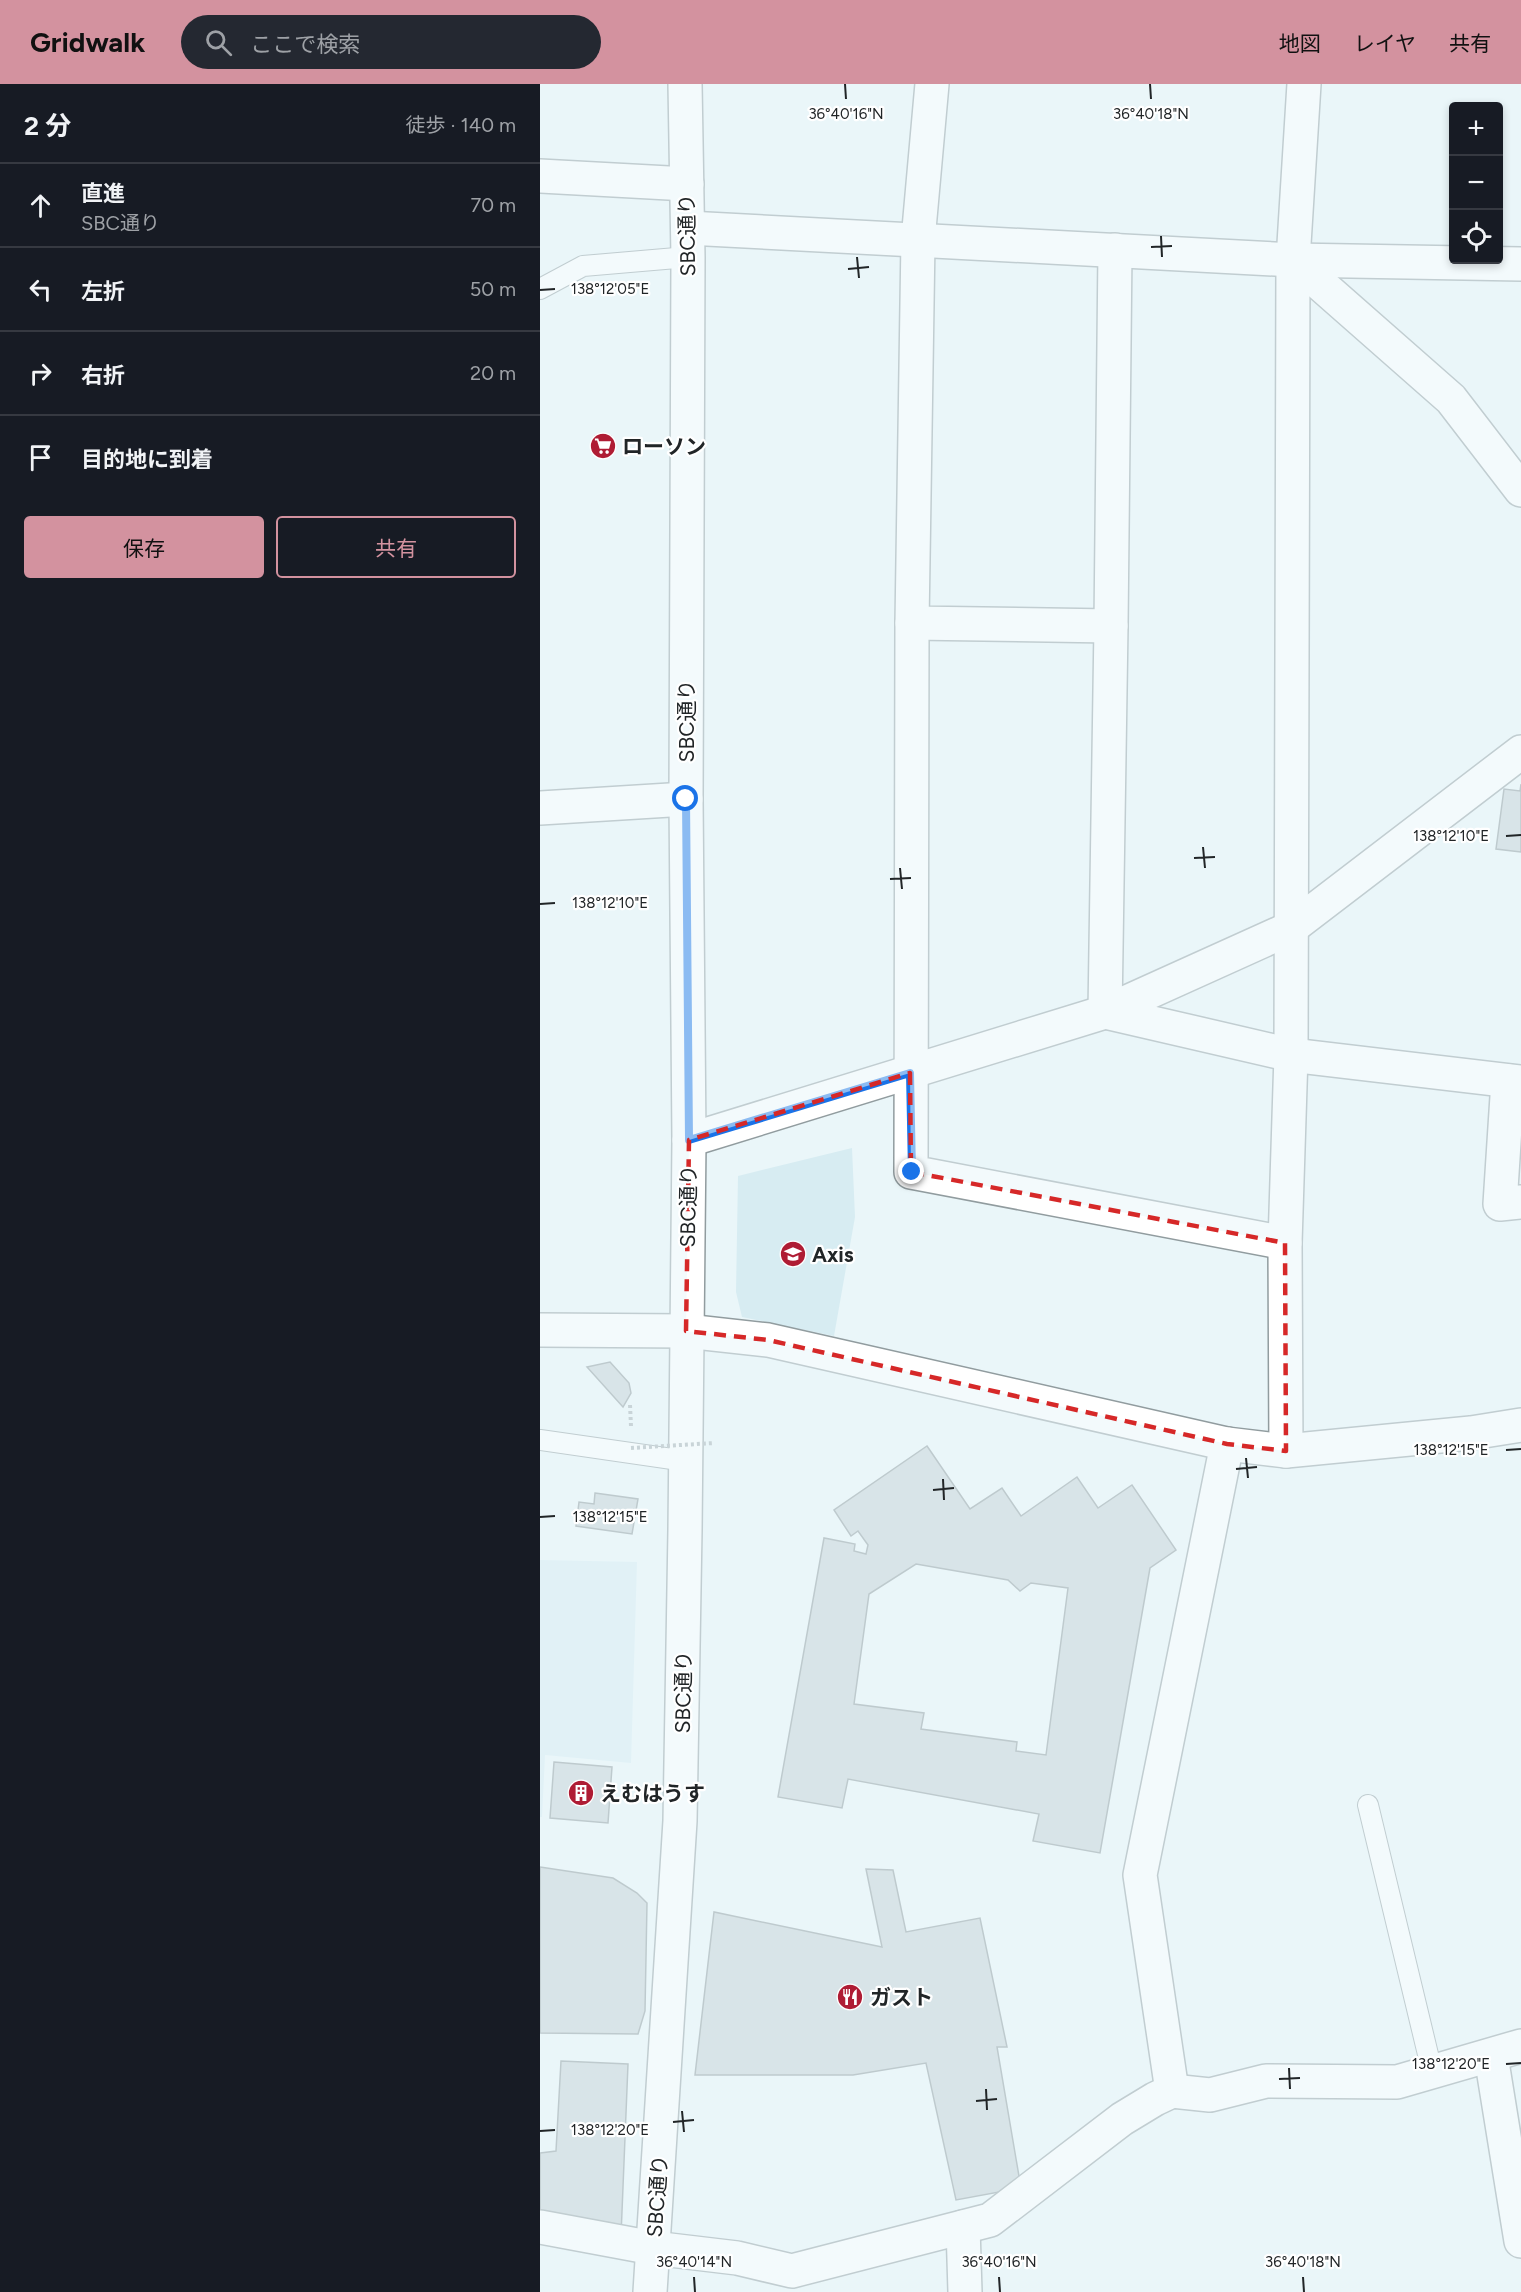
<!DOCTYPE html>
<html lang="ja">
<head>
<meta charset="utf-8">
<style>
	:root { --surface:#171b24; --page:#242831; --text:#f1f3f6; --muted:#9ea1a6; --line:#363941; --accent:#d3929f }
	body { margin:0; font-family:Figtree,"Noto Sans JP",sans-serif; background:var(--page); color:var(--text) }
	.controls { position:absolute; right:18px; top:18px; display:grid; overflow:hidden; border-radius:6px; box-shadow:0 3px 9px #0003 }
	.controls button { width:54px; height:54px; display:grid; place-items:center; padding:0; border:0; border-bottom:2px solid var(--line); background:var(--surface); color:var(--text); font:30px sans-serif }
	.stop { position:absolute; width:18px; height:18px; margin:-14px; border:4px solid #1a73e8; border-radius:50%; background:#fff }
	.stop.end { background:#1a73e8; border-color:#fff; box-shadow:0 2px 6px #0008 }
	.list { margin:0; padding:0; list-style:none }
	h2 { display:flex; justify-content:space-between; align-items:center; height:78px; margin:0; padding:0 24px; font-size:26px }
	h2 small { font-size:20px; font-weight:400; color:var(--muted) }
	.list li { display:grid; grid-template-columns:39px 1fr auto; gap:18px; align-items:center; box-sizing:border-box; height:84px; padding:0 24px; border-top:2px solid var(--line) }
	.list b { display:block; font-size:22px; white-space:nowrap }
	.list p { margin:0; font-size:20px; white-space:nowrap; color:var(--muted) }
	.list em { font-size:20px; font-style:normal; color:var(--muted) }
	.actions { display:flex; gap:12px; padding:18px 24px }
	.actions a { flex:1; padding:14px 0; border:2px solid var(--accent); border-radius:6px; text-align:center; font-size:21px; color:var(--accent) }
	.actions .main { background:var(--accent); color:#111 }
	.icon { flex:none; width:33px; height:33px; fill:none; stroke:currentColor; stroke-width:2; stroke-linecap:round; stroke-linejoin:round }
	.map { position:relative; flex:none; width:981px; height:2208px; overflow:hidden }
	header { display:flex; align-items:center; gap:36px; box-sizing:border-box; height:84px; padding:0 30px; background:var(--accent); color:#111 }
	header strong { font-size:28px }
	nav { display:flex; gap:33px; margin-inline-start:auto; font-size:21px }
	.search { width:420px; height:54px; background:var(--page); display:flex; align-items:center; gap:15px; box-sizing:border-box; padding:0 21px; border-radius:33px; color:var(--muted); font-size:22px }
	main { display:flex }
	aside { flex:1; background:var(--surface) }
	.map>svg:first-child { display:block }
	.built { fill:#d7ecf2 }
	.building { fill:#c4cfd2; stroke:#8b9699; stroke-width:1.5; fill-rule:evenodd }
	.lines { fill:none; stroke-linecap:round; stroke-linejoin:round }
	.service-casing { stroke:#919c9f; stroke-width:22 }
	.minor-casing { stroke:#919c9f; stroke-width:36 }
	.tertiary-casing { stroke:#919c9f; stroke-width:36 }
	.path { stroke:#a3acaf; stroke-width:4; stroke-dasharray:3 3; stroke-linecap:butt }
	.service { stroke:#fff; stroke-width:20 }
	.minor { stroke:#fff; stroke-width:33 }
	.tertiary { stroke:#fff; stroke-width:33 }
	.path-bridge { stroke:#a3acaf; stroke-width:4; stroke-dasharray:3 3; stroke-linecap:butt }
	.route { stroke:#1a73e8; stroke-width:8 }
	.marked { fill:none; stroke:#d62828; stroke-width:4.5; stroke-dasharray:12 8; stroke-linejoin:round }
	.ticks { fill:none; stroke:#212527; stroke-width:2 }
	.labels { text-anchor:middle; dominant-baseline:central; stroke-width:4.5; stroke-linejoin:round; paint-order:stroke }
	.street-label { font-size:21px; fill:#212527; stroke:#fff }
	.poi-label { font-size:21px; font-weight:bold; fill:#212527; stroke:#fff; text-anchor:start }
	.ticks-label { font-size:15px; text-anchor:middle; fill:#212527; stroke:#fff; stroke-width:4.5; stroke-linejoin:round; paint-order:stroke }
</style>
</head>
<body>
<header>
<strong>Gridwalk</strong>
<div class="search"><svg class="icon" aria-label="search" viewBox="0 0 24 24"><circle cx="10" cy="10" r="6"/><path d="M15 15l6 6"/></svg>ここで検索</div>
<nav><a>地図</a><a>レイヤ</a><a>共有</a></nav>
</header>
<main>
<aside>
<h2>2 分<small>徒歩 · 140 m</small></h2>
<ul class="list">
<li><svg class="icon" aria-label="ahead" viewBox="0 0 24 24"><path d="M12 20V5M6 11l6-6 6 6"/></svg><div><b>直進</b><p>SBC通り</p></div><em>70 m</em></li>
<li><svg class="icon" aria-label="left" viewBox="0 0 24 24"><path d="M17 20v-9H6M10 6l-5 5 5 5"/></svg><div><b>左折</b></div><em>50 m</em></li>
<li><svg class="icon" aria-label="right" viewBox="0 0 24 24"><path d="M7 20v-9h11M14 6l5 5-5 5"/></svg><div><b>右折</b></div><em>20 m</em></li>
<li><svg class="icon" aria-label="arrive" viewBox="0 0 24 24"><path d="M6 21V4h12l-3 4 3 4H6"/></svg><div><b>目的地に到着</b></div></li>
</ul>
<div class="actions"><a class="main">保存</a><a>共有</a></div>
</aside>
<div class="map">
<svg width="981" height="2208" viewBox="0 0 981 2208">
	<rect width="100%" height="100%" fill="#eaf6f9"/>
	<g class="built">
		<path d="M312 1064 315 1133 294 1252 202 1233 196 1208 198 1092Z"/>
		<path d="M0 1476 97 1478 91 1679 5 1671 2 1733H0Z"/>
	</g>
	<g class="building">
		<path d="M981 700V768L956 765 964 705 980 707Z"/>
		<path d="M70 1278 89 1299 91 1309 83 1323 47 1283Z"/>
		<path d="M387 1362 430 1425 462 1404 481 1432 537 1393 558 1424 592 1401 636 1466 610 1484 560 1769 493 1757 499 1730 308 1695 302 1724 238 1713 284 1454 315 1460 314 1467 326 1470 328 1461 318 1447 311 1452 294 1426ZM376 1480 468 1496 480 1507 491 1499 528 1504 506 1671 476 1667 477 1658 381 1645 384 1629 314 1620 329 1510Z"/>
		<path d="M55 1409 98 1415 92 1450 36 1442 39 1418 54 1420Z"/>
		<path d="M14 1678 72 1683 68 1739 10 1734Z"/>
		<path d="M0 1783 73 1794 97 1809 107 1819 105 1927 98 1950 0 1949Z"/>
		<path d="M326 1785 353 1786 366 1848 440 1834 467 1963H457L481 2104 416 2116 386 1979 313 1991H155L174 1828 342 1863Z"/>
		<path d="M21 1977 88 1980 81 2152 0 2136V2069L16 2067Z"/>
	</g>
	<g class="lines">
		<g class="service-casing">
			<g id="service">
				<path d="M0 205 43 182 148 173"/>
				<path d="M0 1356 146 1377"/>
				<path d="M828 1721 892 1987"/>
			</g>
		</g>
		<g class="minor-casing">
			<g id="minor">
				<path d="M392 0 378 156 372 539 571 542 575 166"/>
				<path d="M0 92 147 100"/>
				<path d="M148 144 753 176 981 180"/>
				<path d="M753 176 911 315 981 406"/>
				<path d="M372 539 371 1088 745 1159"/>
				<path d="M0 724 146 715"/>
				<path d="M565 928 751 971 981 998"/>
				<path d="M565 928 571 542"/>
				<path d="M968 997 960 1120 981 1118"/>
				<path d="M149 1056 565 928 751 844 981 668"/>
				<path d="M146 1247 228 1256 687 1360 746 1367 931 1349 981 1341"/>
				<path d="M746 1367 745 1159 751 971 753 176 764 0"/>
				<path d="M951 1972 981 2157"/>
				<path d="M632 2007 600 1791 687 1360"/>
				<path d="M0 2143 113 2164 197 2174 252 2187 450 2136 582 2035 615 2015 632 2007 670 2011 726 1997 857 1998 981 1962"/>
				<path d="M423 2143 425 2208"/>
			</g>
		</g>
		<g class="tertiary-casing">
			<g id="tertiary">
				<path d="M0 1246 146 1247"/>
				<path d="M110 2208 140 1737 145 1446 149 1056 146 715 148 173 145 0"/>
			</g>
		</g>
		<path class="path" d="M90 1321 91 1342"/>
		<use href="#service" class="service"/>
		<use href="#minor" class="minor"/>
		<use href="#tertiary" class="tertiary"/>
		<path class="path-bridge" d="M91 1364 174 1359"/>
	</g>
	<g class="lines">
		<path class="route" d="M146 715 149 1056 370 989 372 1088"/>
	</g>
	<path d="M0 0H981V2208H0ZM370 989 371 1088 745 1159 746 1367 687 1360 228 1256 146 1247 149 1056Z" fill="#eaf6f9" fill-opacity=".55" fill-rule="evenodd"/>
	<path class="marked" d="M370 989 371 1088 745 1159 746 1367 687 1360 228 1256 146 1247 149 1056Z"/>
	<path class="ticks" d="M305 0 306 15M610 0 611 15M621 152 622 173M611 163 632 162M317 173 319 194M308 185 329 183M0 206 15 205M966 752 981 751M663 763 665 784M654 774 675 773M360 784 362 805M350 795 371 794M0 820 15 819M966 1366 981 1365M706 1374 708 1394M696 1385 717 1383M403 1395 404 1416M393 1406 414 1404M0 1433 15 1432M966 1980 981 1979M749 1984 750 2005M739 1995 760 1994M446 2005 447 2026M436 2017 457 2015M142 2027 144 2048M133 2038 154 2036M0 2047 15 2046M154 2193 155 2208M459 2193 460 2208M763 2193 764 2208"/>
	<defs>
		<g id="supermarket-disc" transform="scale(1.35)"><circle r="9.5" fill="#af1c34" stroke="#fff"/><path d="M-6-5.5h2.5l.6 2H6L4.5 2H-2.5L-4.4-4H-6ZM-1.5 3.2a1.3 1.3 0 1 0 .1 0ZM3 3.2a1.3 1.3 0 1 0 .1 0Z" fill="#fff"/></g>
		<g id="school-disc" transform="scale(1.35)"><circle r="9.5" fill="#af1c34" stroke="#fff"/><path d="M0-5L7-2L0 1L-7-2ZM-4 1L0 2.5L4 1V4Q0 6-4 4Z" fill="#fff"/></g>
		<g id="building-disc" transform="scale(1.35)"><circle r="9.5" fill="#af1c34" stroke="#fff"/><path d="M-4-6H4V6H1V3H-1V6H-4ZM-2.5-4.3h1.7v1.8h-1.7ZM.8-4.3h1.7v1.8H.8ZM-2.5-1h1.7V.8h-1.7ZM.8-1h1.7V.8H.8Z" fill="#fff"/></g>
		<g id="restaurant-disc" transform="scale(1.35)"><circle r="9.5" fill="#af1c34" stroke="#fff"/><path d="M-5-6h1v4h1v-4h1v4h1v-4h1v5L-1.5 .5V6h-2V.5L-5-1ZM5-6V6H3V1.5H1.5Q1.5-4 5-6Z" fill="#fff"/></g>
	</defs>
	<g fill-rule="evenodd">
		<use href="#supermarket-disc" x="63" y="362"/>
		<use href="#school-disc" x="253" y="1170"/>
		<use href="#building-disc" x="41" y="1709"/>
		<use href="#restaurant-disc" x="310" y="1913"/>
	</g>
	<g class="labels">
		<g class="street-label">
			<text transform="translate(147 151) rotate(-91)">SBC通り</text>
			<text transform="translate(146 637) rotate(-90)">SBC通り</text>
			<text transform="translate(148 1122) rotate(-89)">SBC通り</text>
			<text transform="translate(143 1608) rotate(-89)">SBC通り</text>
			<text transform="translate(117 2112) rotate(-86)">SBC通り</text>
		</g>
		<g class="poi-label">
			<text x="82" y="362">ローソン</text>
			<text x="272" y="1170">Axis</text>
			<text x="60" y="1709">えむはうす</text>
			<text x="330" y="1913">ガスト</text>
		</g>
	</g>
	<g class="ticks-label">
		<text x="306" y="35">36°40'16"N</text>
		<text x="611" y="35">36°40'18"N</text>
		<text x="70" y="210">138°12'05"E</text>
		<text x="911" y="757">138°12'10"E</text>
		<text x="70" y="824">138°12'10"E</text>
		<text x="911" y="1371">138°12'15"E</text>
		<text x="70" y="1438">138°12'15"E</text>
		<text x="911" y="1985">138°12'20"E</text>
		<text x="70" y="2051">138°12'20"E</text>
		<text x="154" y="2183">36°40'14"N</text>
		<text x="459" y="2183">36°40'16"N</text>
		<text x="763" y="2183">36°40'18"N</text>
	</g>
</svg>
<div class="controls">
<button>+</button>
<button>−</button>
<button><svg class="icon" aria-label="locate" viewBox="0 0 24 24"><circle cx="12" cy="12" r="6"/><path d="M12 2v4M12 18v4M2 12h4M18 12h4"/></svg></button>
</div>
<div class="stop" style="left:146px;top:715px"></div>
<div class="stop end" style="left:372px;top:1088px"></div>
</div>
</main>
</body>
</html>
